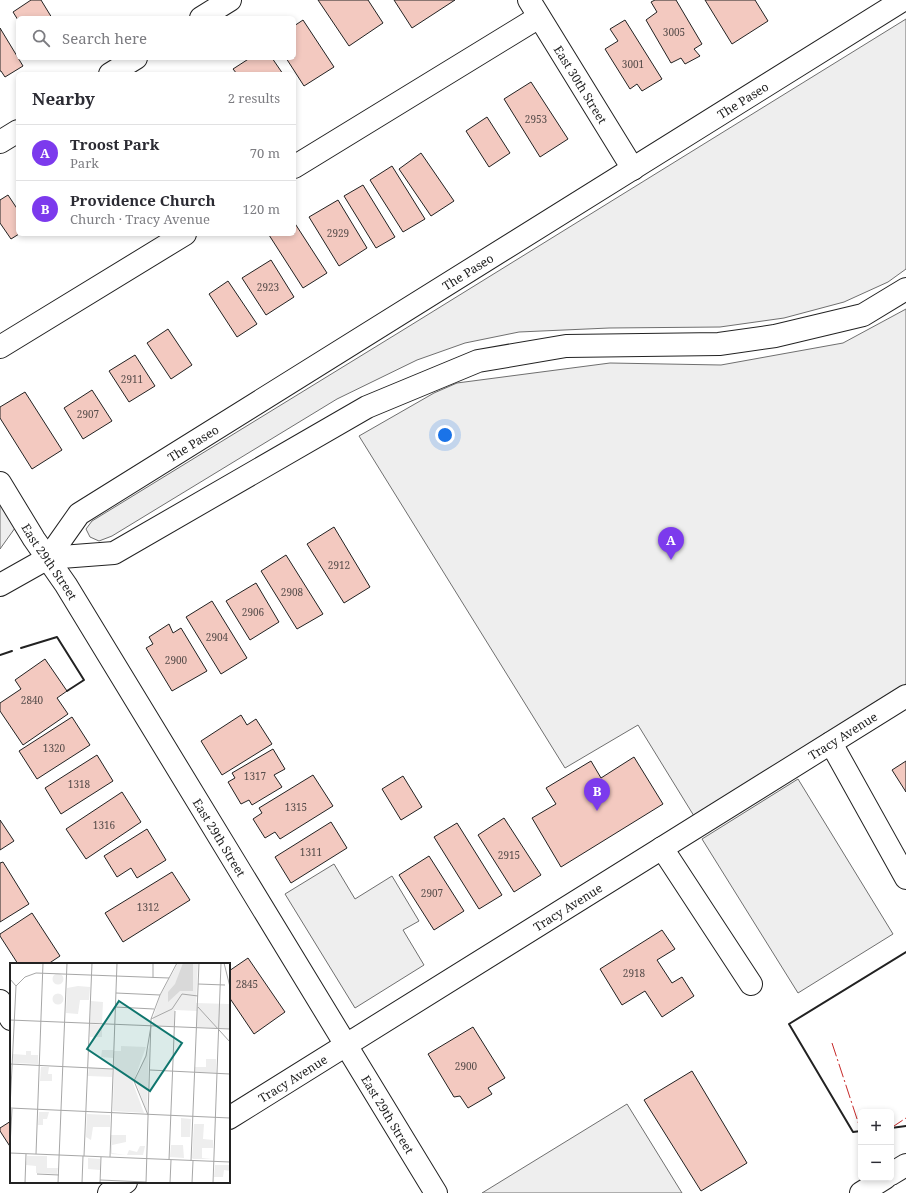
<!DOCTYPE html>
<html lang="en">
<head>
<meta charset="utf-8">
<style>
	:root { --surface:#fff; --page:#f7f7f7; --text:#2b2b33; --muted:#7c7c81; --line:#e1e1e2; --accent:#7c3aed }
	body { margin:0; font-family:"Noto Serif",serif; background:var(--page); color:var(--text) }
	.controls { position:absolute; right:12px; bottom:12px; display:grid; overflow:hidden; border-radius:6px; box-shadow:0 2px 6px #0003 }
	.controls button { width:36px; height:36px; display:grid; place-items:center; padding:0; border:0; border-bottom:1px solid var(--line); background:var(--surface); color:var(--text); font:20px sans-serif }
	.you { position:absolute; left:445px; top:435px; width:14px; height:14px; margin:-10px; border:3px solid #fff; border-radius:50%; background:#1a73e8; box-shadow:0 0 0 6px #1a73e833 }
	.badge { display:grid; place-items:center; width:26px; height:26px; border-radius:50%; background:var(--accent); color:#fff; font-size:13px; font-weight:700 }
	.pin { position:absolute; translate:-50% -33px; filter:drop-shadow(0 1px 2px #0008) }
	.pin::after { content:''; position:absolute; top:21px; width:14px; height:12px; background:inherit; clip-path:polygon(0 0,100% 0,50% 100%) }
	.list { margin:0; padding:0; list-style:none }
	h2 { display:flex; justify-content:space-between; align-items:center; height:52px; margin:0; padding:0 16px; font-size:17px }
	h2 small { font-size:13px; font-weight:400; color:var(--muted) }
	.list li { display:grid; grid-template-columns:26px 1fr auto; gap:12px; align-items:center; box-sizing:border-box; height:56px; padding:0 16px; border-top:1px solid var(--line) }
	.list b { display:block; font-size:15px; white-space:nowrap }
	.list p { margin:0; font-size:13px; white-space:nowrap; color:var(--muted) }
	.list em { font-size:13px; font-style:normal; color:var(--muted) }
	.icon { flex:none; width:22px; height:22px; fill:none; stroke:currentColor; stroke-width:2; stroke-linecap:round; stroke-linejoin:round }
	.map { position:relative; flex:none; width:906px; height:1193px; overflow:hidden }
	.search { position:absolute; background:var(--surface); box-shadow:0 2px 6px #0003; left:16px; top:16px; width:280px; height:44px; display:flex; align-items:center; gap:10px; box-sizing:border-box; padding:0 14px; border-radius:6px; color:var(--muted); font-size:15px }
	.panel { position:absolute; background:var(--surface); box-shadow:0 2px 6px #0003; left:16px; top:72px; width:280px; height:164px; border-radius:6px }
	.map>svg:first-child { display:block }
	.green { fill:#eee; stroke:#6f6f6f }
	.building { fill:#f3c9c0; stroke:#222 }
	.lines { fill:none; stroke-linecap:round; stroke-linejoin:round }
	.minor-casing { stroke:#222; stroke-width:24 }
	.major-casing { stroke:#222; stroke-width:24 }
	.minor { stroke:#fff; stroke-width:22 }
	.major { stroke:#fff; stroke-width:22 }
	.wall { stroke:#222; stroke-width:2 }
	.power { stroke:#c62828; stroke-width:1; stroke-dasharray:14 3 2 3; stroke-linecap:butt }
	.labels { text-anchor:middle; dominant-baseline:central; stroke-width:3; stroke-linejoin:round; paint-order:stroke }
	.number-label { font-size:10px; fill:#564c4a }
	.street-label { font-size:12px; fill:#222; stroke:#fff }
	.inset-road { fill:none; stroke:#a7a7a7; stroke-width:1 }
	.view { fill:#0f766e; fill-opacity:0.15; stroke:#0f766e; stroke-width:2 }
	.inset-edge { fill:none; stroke:#222; stroke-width:2 }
</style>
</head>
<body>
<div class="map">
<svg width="906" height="1193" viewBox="0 0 906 1193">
	<rect width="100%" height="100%" fill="#fff"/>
	<g class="green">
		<path d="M906 19V269L888 282 844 302 784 318 720 327 609 328 519 332 465 343 417 360 337 399 112 536 99 541 90 537 86 529 92 521 403 330Z"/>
		<path d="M906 309V684L694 816 638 725 565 768 359 436 434 393 457 383 610 363 721 365 843 343Z"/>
		<path d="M0 503 15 528 0 549Z"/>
		<path d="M798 779 893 934 798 993 702 839Z"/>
		<path d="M334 864 355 899 392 876 419 921 403 930 424 965 355 1008 285 894Z"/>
		<path d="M627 1104 682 1193H482Z"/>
	</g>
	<g class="building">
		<path d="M31 0H41L52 18H18V20L13 12Z"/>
		<path d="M318 0H368L383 23 349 46Z"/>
		<path d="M394 0H455L412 28Z"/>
		<path d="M655 0H676L702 44 694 49 700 56 685 64 681 58 671 63 646 20 657 12 651 2Z"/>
		<path d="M705 0H755L768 21 732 44Z"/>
		<path d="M303 20 334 67 304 86 286 58H294V26Z"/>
		<path d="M625 20 662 79 642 91 637 84 630 89 605 49 618 41 610 29Z"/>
		<path d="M0 28 23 66 5 77 1 71H0Z"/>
		<path d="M250 58H272L283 74H237L233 69Z"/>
		<path d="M531 82 568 139 540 157 504 99Z"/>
		<path d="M487 117 510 153 489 167 466 131Z"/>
		<path d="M421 153 454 201 431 216 399 169Z"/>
		<path d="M392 166 425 219 403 232 370 180Z"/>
		<path d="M363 185 395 237 376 248 344 196Z"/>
		<path d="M8 195 18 210 19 234 11 239 0 223V200Z"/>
		<path d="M338 200 367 248 339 266 309 217Z"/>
		<path d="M294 222 327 273 303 288 269 235 294 234Z"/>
		<path d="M271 260 294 297 266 315 242 278Z"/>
		<path d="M228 281 257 324 237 337 209 294Z"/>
		<path d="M168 329 192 365 171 379 147 343Z"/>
		<path d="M135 355 155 386 129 402 109 371Z"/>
		<path d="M92 390 112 421 83 439 64 408Z"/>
		<path d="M25 392 62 450 32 469 0 418V407Z"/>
		<path d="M334 527 370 587 344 603 307 544Z"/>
		<path d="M286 555 323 614 297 629 261 571Z"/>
		<path d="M256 583 279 622 250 640 226 601Z"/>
		<path d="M212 601 247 658 221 674 186 617Z"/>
		<path d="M169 624 173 633 181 628 207 671 172 691 146 648 153 644 149 637Z"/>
		<path d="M45 659 67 691 57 698 68 714 23 745 0 711V703L21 689 15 680Z"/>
		<path d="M241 715 247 725 256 719 272 744 222 775 201 741Z"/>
		<path d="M72 717 90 745 37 779 19 751Z"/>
		<path d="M273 749 285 769 274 775 282 787 252 805 249 800 241 804 228 782 235 778 232 773Z"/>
		<path d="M97 755 113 781 61 814 45 788Z"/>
		<path d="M634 757 663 804 561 867 532 818 556 804 546 788 591 761 601 778Z"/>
		<path d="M906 761V792L892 770Z"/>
		<path d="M313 775 333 806 280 839 275 832 265 838 253 819 262 813 259 808Z"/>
		<path d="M403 776 422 807 401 820 382 789Z"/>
		<path d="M122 792 141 822 86 859 66 829Z"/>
		<path d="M504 818 541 875 514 892 478 835Z"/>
		<path d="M0 820 14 841 0 850Z"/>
		<path d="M331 822 347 848 291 883 275 857Z"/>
		<path d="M457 823 502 895 479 909 434 837Z"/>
		<path d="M147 829 166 860 137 878 131 868 117 877 104 856Z"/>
		<path d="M429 856 464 911 434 930 399 875Z"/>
		<path d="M3 862 29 904 0 922V863Z"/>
		<path d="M172 872 190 900 123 942 105 913Z"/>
		<path d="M32 913 60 956 48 964H18L0 936V934Z"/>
		<path d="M662 930 675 949 657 960 672 983 682 977 694 996 662 1017 645 991 622 1005 600 969Z"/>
		<path d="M248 958 285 1012 254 1034 229 997V971Z"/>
		<path d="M473 1027 505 1078 488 1088 492 1094 468 1108 460 1096 454 1097 428 1054Z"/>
		<path d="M692 1071 747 1163 701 1191 644 1100Z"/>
		<path d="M11 1121V1148L0 1131V1128Z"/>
	</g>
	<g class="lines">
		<g class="minor-casing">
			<g id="minor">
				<path id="s1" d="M529 0 633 169"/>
				<path d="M201 18 230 0"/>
				<path d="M110 74 136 58"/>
				<path d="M0 142 18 131"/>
				<path d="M294 167 539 17"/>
				<path d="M0 347 185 234"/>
				<path id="s2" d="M0 483 34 539 66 585 436 1193"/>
				<path d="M831 743 906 878"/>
				<path d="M662 848 751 984"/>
				<path d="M0 1001 11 1019"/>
				<path id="s3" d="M229 1118 906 696"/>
				<path d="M891 1174 906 1165"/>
				<path d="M109 1193 126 1182"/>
				<path d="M861 1193 885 1178"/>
			</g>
		</g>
		<g class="major-casing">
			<g id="major">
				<path id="s4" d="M48 558 79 514 903 0"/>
				<path d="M0 585 48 558 114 553 367 407 478 361 566 346 719 344 775 336 863 315 906 289"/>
			</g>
		</g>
		<use href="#minor" class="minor"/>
		<use href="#major" class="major"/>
		<g class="wall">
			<path d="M21 648 57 637 84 680 67 691"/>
			<path d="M0 655 12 651"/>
			<path d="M891 1128 906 1126"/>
			<path d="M861 1131 853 1132 789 1024 906 952"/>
		</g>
		<g class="power">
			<path d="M832 1043 861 1131"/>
			<path d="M891 1128 906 1118"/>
		</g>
	</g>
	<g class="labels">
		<g class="number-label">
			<text x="674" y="32">3005</text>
			<text x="633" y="64">3001</text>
			<text x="536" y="119">2953</text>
			<text x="338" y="233">2929</text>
			<text x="268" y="287">2923</text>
			<text x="132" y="379">2911</text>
			<text x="88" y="414">2907</text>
			<text x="339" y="565">2912</text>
			<text x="292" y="592">2908</text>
			<text x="253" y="612">2906</text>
			<text x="217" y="637">2904</text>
			<text x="176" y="660">2900</text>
			<text x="32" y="700">2840</text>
			<text x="54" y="748">1320</text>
			<text x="255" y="776">1317</text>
			<text x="79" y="784">1318</text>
			<text x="296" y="807">1315</text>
			<text x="104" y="825">1316</text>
			<text x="311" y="852">1311</text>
			<text x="509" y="855">2915</text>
			<text x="432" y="893">2907</text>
			<text x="148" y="907">1312</text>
			<text x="634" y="973">2918</text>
			<text x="247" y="984">2845</text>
			<text x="466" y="1066">2900</text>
		</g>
		<g class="street-label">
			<text stroke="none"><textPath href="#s1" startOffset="99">East 30th Street</textPath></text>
			<text stroke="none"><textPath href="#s4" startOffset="836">The Paseo</textPath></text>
			<text stroke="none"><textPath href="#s4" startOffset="512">The Paseo</textPath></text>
			<text stroke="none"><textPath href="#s4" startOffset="188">The Paseo</textPath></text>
			<text stroke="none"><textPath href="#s2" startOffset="93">East 29th Street</textPath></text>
			<text stroke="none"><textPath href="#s3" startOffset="723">Tracy Avenue</textPath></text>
			<text stroke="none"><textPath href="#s2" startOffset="417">East 29th Street</textPath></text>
			<text stroke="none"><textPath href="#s3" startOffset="399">Tracy Avenue</textPath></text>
			<text stroke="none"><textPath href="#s3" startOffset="75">Tracy Avenue</textPath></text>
			<text stroke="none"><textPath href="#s2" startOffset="741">East 29th Street</textPath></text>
		</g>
	</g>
	<g transform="translate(10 963)">
		<rect width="220" height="220" fill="#fff"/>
		<path d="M168 0H188L186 40 219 41 220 66 187 64V48L165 47 164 63H143V55L150 33ZM42.5 16a5.5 5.5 0 1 1 11 0a5.5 5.5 0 1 1-11 0ZM68 23 80 24 79 37H70L68 51 56 50 57 25ZM42.5 36a5.5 5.5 0 1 1 11 0a5.5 5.5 0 1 1-11 0ZM81 38 93 39 92 60H80ZM80 61 92 62V74H80ZM111 83 136 84 123 120 134 150 103 148 104 88H111ZM139 84 137 149 125 117ZM92 87H103V95L91 94ZM16 88H21V92H28V101L3 100V91L16 92ZM196 96H206V110L185 109V104H196ZM31 104H39L38 111H42V118H30ZM79 105 102 106V114L78 113ZM29 149H39L37 156H33V162H28ZM77 151 100 152V164H83L81 177 76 174ZM171 155 181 156 180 174H171ZM184 161H194L193 176 203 177V185H192V195L202 196H183L182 195ZM101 172H116V179L102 182V190L116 192 101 191ZM161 182H173L174 195 160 194ZM130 183H135L133 192H117L119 187 127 189ZM17 193H37V205H48L47 211 26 210V203L16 202ZM78 195 90 196V207L78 206ZM205 202H220V208L214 207 213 214H204Z" fill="#eee"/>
		<path d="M173 0H183V28H170L158 39V29L165 21Z" fill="#d9d9d9"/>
		<path class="inset-road" d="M214 0 220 24M143 15V0M0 16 6 23 0 145M188 21 215 22M6 23 15 14 26 10 159 15M106 30 150 32M105 44 144 46M188 44 220 79M141 56 162 46 172 31 188 33M0 57 220 66M0 101 103 106M140 107 220 111M0 145 220 155M138 152 124 118 136 93 141 63M0 183 2 146M0 190 220 199M26 191 33 0M74 193 82 0M100 194 107 0M159 197 165 48M181 198 189 0M27 211 49 212M90 217 136 219M15 220 16 191M48 220 57 0M72 220 73 193M90 220 91 194M136 220 141 56 150 32 167 0M160 220 161 197M182 220 183 198M203 220 211 0"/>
		<path class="view" d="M109 38 172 80 140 128 77 86Z"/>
		<rect width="220" height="220" class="inset-edge"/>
	</g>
</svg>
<div class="controls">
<button>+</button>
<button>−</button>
</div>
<div class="you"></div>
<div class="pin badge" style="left:671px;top:560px">A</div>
<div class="pin badge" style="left:597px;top:811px">B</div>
<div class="search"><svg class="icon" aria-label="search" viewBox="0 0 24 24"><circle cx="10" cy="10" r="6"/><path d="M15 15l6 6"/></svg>Search here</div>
<section class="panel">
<h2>Nearby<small>2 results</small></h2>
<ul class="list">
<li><span class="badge">A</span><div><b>Troost Park</b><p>Park</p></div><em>70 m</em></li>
<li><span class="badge">B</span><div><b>Providence Church</b><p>Church · Tracy Avenue</p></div><em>120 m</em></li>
</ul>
</section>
</div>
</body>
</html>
